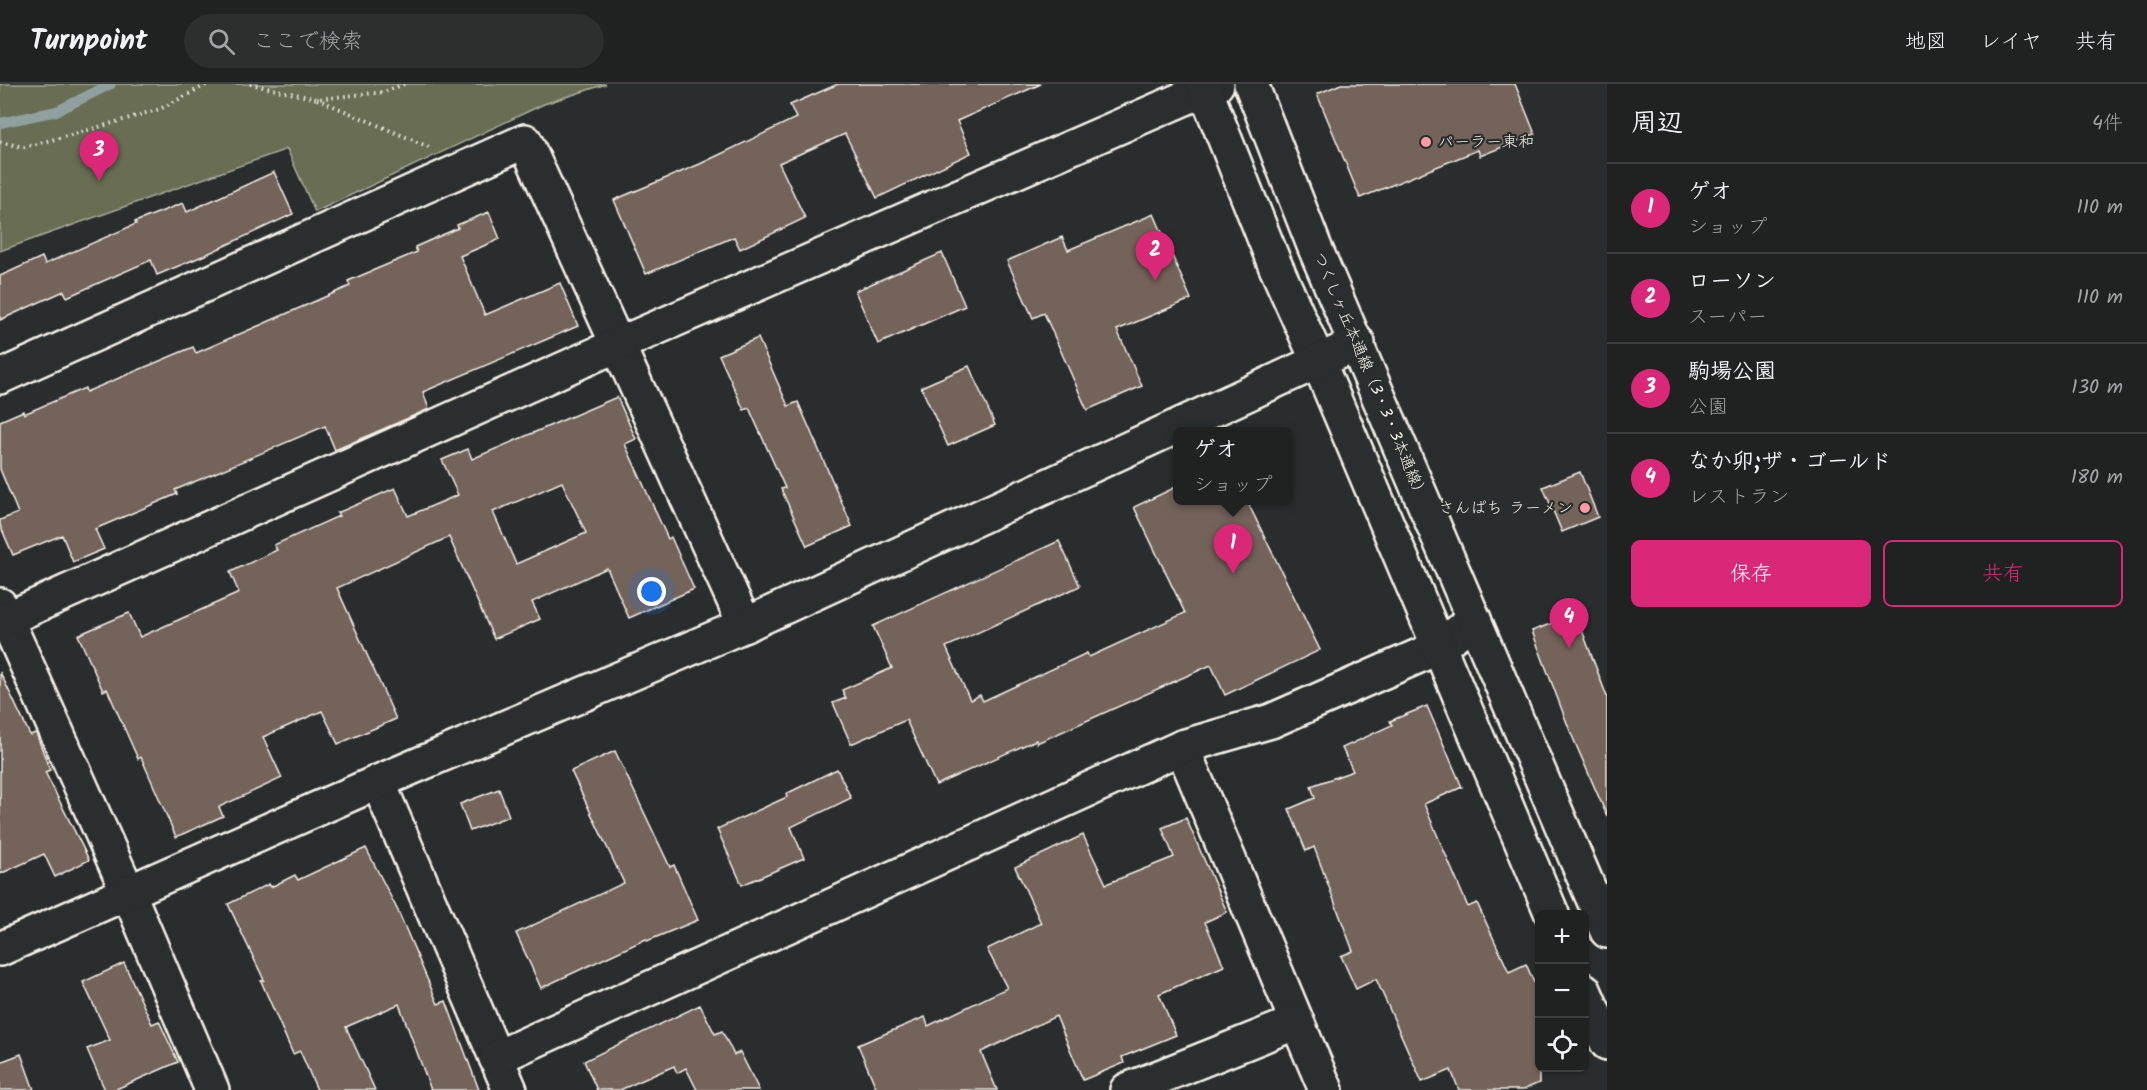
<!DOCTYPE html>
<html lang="ja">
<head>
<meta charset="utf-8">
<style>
	:root { --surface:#202222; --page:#2d2f2f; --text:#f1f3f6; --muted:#a2a4a5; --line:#3d3f40; --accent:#db2777 }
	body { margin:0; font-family:Kalam,"Klee One",sans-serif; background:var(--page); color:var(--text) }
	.controls { position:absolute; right:18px; bottom:18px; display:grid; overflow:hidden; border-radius:9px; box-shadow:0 2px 4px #0004 }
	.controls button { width:54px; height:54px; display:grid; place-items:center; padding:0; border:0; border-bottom:2px solid var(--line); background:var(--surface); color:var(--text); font:30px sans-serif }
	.you { position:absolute; left:652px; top:508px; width:21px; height:21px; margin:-15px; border:4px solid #fff; border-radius:50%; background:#1a73e8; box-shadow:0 0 0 9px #1a73e833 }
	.badge { display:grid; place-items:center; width:39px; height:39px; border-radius:50%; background:var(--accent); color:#fff; font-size:20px; font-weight:700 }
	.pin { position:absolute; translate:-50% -50px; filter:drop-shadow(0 2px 3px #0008) }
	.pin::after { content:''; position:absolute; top:32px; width:21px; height:18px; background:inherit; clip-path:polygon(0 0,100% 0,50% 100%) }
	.popup { position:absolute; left:1173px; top:343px; width:120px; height:78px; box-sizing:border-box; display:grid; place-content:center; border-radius:9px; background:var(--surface); filter:drop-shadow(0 2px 4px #0005); font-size:20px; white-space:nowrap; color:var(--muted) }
	.popup b { font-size:22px; color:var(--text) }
	.popup::after { content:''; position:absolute; left:50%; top:100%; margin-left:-12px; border:12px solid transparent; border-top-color:var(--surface) }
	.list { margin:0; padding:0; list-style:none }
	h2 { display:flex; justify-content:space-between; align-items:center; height:78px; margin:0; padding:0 24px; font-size:26px }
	h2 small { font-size:20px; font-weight:400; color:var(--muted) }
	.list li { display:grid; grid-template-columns:39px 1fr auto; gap:18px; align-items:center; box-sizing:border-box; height:90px; padding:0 24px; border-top:2px solid var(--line) }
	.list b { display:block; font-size:22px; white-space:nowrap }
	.list p { margin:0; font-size:20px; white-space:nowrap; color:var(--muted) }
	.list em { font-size:20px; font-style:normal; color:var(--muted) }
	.actions { display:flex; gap:12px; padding:18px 24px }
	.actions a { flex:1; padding:14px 0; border:2px solid var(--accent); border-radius:9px; text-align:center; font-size:21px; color:var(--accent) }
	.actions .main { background:var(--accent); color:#fff }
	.icon { flex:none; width:33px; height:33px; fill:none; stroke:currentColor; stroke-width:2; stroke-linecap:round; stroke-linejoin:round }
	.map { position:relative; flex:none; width:1607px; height:1006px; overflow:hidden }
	header { display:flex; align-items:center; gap:36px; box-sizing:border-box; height:84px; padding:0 30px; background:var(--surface); border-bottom:2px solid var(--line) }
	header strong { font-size:28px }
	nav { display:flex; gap:33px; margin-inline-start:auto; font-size:21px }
	.search { width:420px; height:54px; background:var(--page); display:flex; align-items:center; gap:15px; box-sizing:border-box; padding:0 21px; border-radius:33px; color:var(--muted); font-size:22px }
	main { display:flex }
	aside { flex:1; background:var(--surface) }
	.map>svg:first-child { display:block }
	.green { fill:#676d53; stroke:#aeaf9e; stroke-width:1.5 }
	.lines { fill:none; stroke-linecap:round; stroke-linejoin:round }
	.stream { stroke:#8fa09f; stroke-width:10 }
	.building { fill:#73645a; stroke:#f4f1e8; stroke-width:1.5; fill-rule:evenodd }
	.street-casing { stroke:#f4f1e8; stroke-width:38 }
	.secondary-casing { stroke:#f4f1e8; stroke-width:38 }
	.path { stroke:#f4f1e8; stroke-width:4; stroke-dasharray:1.5 4.5; stroke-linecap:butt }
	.street { stroke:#2a2d2e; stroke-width:33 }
	.secondary { stroke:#2a2d2e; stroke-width:33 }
	.poi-dot { fill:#ff9aa2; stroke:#2a2d2e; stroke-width:2 }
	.labels { text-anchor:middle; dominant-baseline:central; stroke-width:4.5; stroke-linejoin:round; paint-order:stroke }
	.poi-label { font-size:16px; fill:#f4f1e8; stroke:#2a2d2e; text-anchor:start }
	.street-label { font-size:16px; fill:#f4f1e8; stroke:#2a2d2e }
</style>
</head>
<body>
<header>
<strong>Turnpoint</strong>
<div class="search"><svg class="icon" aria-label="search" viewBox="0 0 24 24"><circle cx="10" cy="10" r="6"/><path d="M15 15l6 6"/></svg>ここで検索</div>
<nav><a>地図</a><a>レイヤ</a><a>共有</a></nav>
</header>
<main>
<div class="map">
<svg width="1607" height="1006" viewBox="0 0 1607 1006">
	<rect width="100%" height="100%" fill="#2a2d2e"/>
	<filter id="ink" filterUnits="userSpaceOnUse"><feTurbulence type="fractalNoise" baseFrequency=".0167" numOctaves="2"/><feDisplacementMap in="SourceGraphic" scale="12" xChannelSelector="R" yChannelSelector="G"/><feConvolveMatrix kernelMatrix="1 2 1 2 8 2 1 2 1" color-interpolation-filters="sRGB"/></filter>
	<g filter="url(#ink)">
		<path class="green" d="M0 0H606L544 20 315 128 287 65 0 167Z"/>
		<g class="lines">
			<path class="stream" d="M0 39 57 27 111 0"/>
		</g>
		<g class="building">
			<path d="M838 0H1041L957 37 971 69 877 114 845 50 779 79 805 134 740 165 734 153 646 190 614 116 700 80 796 34 790 21Z"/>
			<path d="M1341 0H1515L1535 50 1480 72 1478 66 1360 114 1317 10Z"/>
			<path d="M274 88 293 130 205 171 157 191 151 176 67 213 64 207 0 236V192L42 173 45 180 136 140 135 138 183 119 187 128Z"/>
			<path d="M489 128 500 155 460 172 485 231 560 199 578 242 423 308 429 325 335 366 325 342 175 406 177 410 95 445 104 465 73 478 62 451 13 471 0 441V436L18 429 0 385V337L23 327 24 330 85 304 86 308 193 263 196 269 350 202 348 197 417 168 415 163 458 144 457 141Z"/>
			<path d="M1154 130 1191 215 1117 246 1142 302 1087 326 1044 229 1033 234 1007 177 1062 153 1068 166Z"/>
			<path d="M942 169 965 222 878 260 855 207Z"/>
			<path d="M758 254 788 322 798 318 852 442 807 462 781 405 785 404 749 324 744 326 719 271Z"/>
			<path d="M969 282 995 341 948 362 921 303Z"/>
			<path d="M617 313 636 355 625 360 668 455 671 453 694 505 629 534 607 484 532 518 540 535 494 555 449 453 337 504 396 635 338 660 322 627 263 653 282 694 219 723 223 732 176 753 141 673 138 675 107 605 103 607 78 551 129 529 140 553 239 509 230 488 277 466 274 461 339 432 337 429 395 404 408 432 458 411 442 376 468 365 472 375ZM562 398 586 449 516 480 493 428Z"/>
			<path d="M1580 388 1598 433 1562 448 1543 403Z"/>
			<path d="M1178 402V417H1247L1320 566 1225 611 1211 581 1037 659 1036 656 936 701 906 636 851 660 833 619 846 614 842 606 892 584 873 542 1059 457 1080 502 946 563 970 616 980 611 983 617 1087 569 1089 573 1185 529 1134 423Z"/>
			<path d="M1576 530 1607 613V732L1570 647 1532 547Z"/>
			<path d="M0 588 30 651 36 649 50 686 45 688 89 776 55 793 44 770 0 790Z"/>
			<path d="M1427 622 1462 703 1424 720 1468 823 1477 819 1509 888 1526 880 1539 910V999L1523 1006H1459L1451 986 1422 998 1376 895 1356 905 1341 872 1353 867 1314 763 1306 767 1289 725 1315 714 1311 702 1353 687 1342 664 1392 641 1390 637Z"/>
			<path d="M615 667 670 783 674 781 698 836 647 857 646 855 541 904 516 849 624 799 571 687Z"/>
			<path d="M837 685 851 714 791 743 804 774 742 801 717 745 787 713 786 710Z"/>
			<path d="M499 705 509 732 470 747 460 720Z"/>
			<path d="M1186 734 1227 828 1205 838 1224 882 1159 910 1176 951 1122 973 1124 979 1083 996 1056 932 981 968 997 1006H877L858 961 925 933 928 942 1007 904 987 865 1041 839 1015 783 1083 751 1106 800 1174 773 1162 744Z"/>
			<path d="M366 764 398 827 438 920 446 917 479 1006H431L399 920 346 943 375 1006H317L300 967 293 970 261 897 264 896 228 820 269 800 271 803 295 791 298 796Z"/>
			<path d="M124 879 152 940 159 937 178 978 114 1006H105L87 965 110 956 83 898Z"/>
			<path d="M700 921 715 950 722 947 734 971 740 968 759 1006H697L686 984 677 989 674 982 620 1006H597L584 977Z"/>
			<path d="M21 970 34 1006H0V978Z"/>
		</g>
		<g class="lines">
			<g class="street-casing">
				<g id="street">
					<path d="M0 293 525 57 745 541"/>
					<path d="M0 521 128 808 212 1006"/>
					<path d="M0 538 617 261 1217 0"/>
					<path d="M1182 663 1297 938"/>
					<path d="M378 698 510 1006"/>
					<path d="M496 974 1182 663 1271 637 1439 563 1474 535"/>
					<path d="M1127 1006 1297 938 1326 1006"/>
				</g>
			</g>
			<g class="secondary-casing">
				<g id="secondary">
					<path d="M1203 0 1275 181 1318 277 1552 830"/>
					<path d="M1251 0 1315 164 1607 847"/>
					<path d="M0 865 378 698 745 541 1358 259"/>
					<path d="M1584 906 1607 959"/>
				</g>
			</g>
			<g class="path">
				<path d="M250 0 317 15 384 8 404 0"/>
				<path d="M317 15 429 63"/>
				<path d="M0 58 24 63 82 48 160 25 208 0"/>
			</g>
			<use href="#street" class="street"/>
			<use href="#secondary" class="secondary"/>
		</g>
	</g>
	<g class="poi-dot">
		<circle cx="1426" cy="58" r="6"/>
		<circle cx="1585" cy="424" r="6"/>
	</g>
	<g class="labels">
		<g class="poi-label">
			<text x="1438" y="58">パーラー東和</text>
			<text x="1573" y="424" text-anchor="end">さんぱち ラーメン</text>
		</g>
		<g class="street-label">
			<text transform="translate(1370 292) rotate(67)">つくしヶ丘本通線（3・3・3本通線）</text>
		</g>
	</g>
</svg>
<div class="controls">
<button>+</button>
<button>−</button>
<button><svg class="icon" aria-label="locate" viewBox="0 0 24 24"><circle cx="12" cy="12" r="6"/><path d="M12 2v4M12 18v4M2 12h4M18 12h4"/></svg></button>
</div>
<div class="you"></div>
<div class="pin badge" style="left:1233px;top:490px">1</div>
<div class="popup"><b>ゲオ</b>ショップ</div>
<div class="pin badge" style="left:1155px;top:197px">2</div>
<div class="pin badge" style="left:99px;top:97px">3</div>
<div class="pin badge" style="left:1569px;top:564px">4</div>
</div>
<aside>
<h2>周辺<small>4件</small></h2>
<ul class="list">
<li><span class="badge">1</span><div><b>ゲオ</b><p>ショップ</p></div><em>110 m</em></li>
<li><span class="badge">2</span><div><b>ローソン</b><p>スーパー</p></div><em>110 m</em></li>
<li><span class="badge">3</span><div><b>駒場公園</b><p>公園</p></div><em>130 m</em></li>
<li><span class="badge">4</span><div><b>なか卯;ザ・ゴールド</b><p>レストラン</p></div><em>180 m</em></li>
</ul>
<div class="actions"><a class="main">保存</a><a>共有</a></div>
</aside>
</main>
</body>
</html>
